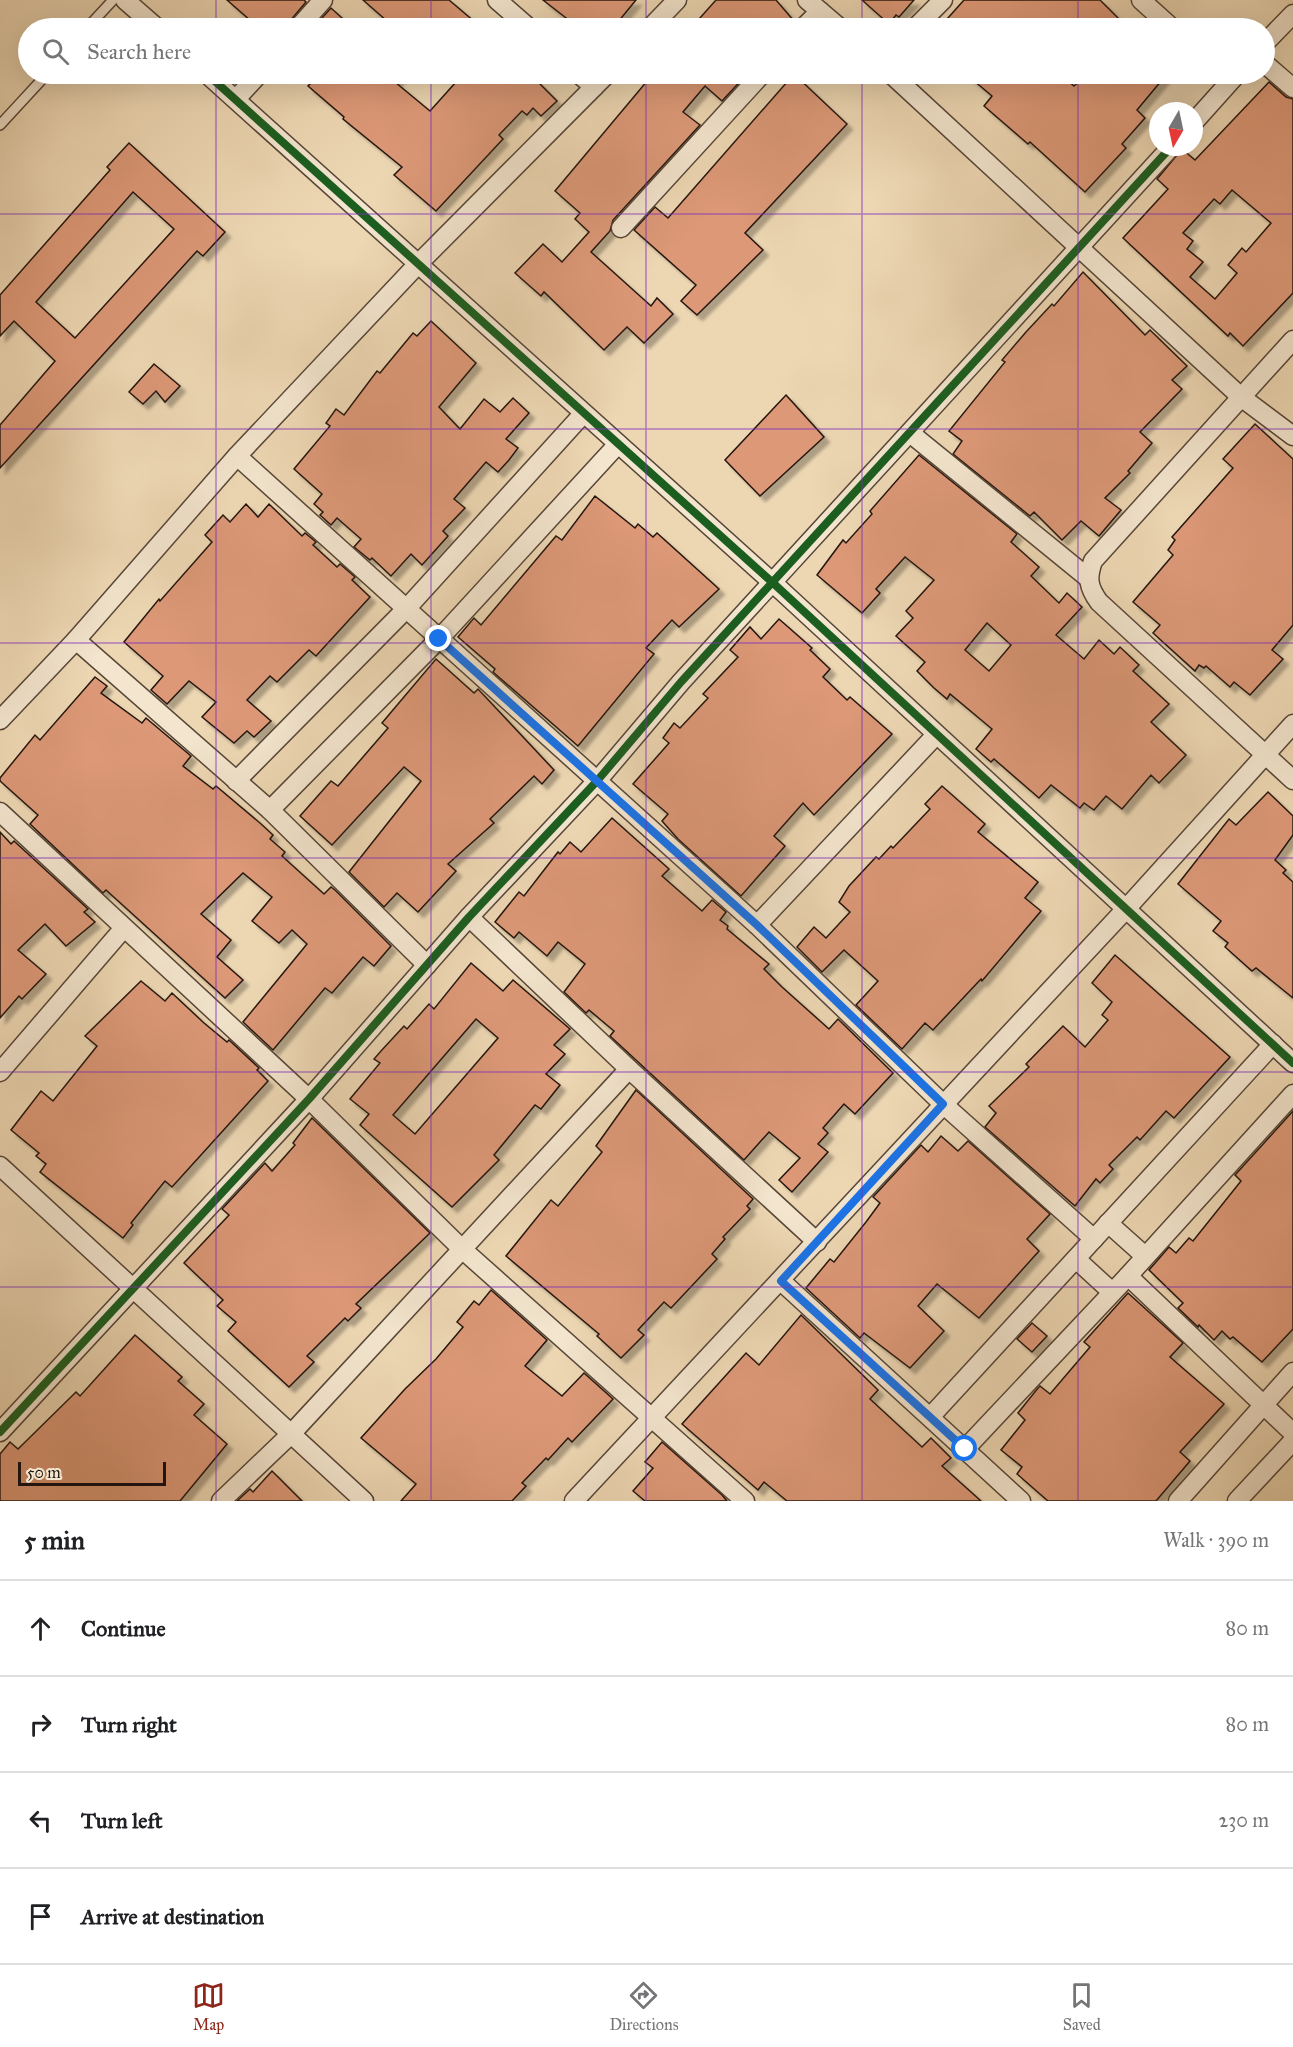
<!DOCTYPE html>
<html lang="en">
<head>
<meta charset="utf-8">
<style>
	:root { --surface:#fff; --page:#f2f2f2; --text:#202124; --muted:#757577; --line:#e0e0e0; --accent:#8f2418 }
	body { margin:0; font-family:"IM FELL Great Primer",serif; background:var(--page); color:var(--text) }
	.compass { position:absolute; left:1149px; top:102px; width:54px; height:54px; border-radius:50%; background:var(--surface); box-shadow:0 6px 24px #0002; rotate:189deg }
	.scale { position:absolute; left:18px; bottom:15px; width:148px; box-sizing:border-box; padding-left:6px; border:3px solid #25150f; border-top:0; font-size:16px; line-height:21px; white-space:nowrap; color:#25150f; -webkit-text-stroke:4px #f3e5ce; paint-order:stroke }
	.stop { position:absolute; width:18px; height:18px; margin:-14px; border:4px solid #1a73e8; border-radius:50%; background:#fff }
	.stop.end { background:#1a73e8; border-color:#fff; box-shadow:0 2px 6px #0008 }
	.list { margin:0; padding:0; list-style:none }
	h2 { display:flex; justify-content:space-between; align-items:center; height:78px; margin:0; padding:0 24px; font-size:26px }
	h2 small { font-size:20px; font-weight:400; color:var(--muted) }
	.list li { display:grid; grid-template-columns:39px 1fr auto; gap:18px; align-items:center; box-sizing:border-box; height:96px; padding:0 24px; border-top:2px solid var(--line) }
	.list b { display:block; font-size:22px; white-space:nowrap }
	.list em { font-size:20px; font-style:normal; color:var(--muted) }
	.icon { flex:none; width:33px; height:33px; fill:none; stroke:currentColor; stroke-width:2; stroke-linecap:round; stroke-linejoin:round }
	.map { position:relative; flex:none; width:1293px; height:1501px; overflow:hidden }
	.search { position:absolute; background:var(--surface); box-shadow:0 6px 24px #0002; left:18px; right:18px; top:18px; height:66px; display:flex; align-items:center; gap:15px; box-sizing:border-box; padding:0 21px; border-radius:33px; color:var(--muted); font-size:22px }
	.sheet { height:462px; background:var(--surface) }
	nav { display:flex; justify-content:space-around; align-items:center; box-sizing:border-box; height:84px; border-top:2px solid var(--line); background:var(--surface); font-size:16px; color:var(--muted) }
	nav a { display:grid; justify-items:center; gap:3px }
	nav .on { color:var(--accent) }
	.map>svg:first-child { display:block }
	.building { fill:#dc9877; stroke:#25150f; stroke-width:1.5; fill-rule:evenodd; filter:url(#shadow) }
	.lines { fill:none; stroke-linecap:round; stroke-linejoin:round }
	.lane-casing { stroke:#574638; stroke-width:12 }
	.street-casing { stroke:#574638; stroke-width:21 }
	.lane { stroke:#f3e5ce; stroke-width:9 }
	.street { stroke:#f3e5ce; stroke-width:18 }
	.cycleway-casing { stroke:#f3e5ce; stroke-width:11 }
	.cycleway { stroke:#1b5e20; stroke-width:8 }
	.route { stroke:#1a73e8; stroke-width:8 }
	.grid { fill:none; stroke:#7b2cbf; stroke-width:1.5; stroke-opacity:0.55 }
</style>
</head>
<body>
<div class="map">
<svg width="1293" height="1501" viewBox="0 0 1293 1501">
	<defs>
		<filter id="shadow"><feDropShadow dx="5.5" dy="5.5" stdDeviation="1.5" flood-color="#0004"/></filter>
	</defs>
	<rect width="100%" height="100%" fill="#edd7b3"/>
	<filter id="stains"><feTurbulence type="fractalNoise" baseFrequency=".00333" numOctaves="4"/><feColorMatrix values="0 0 0 0 .2 0 0 0 0 .09 0 0 0 0 .02 0 0 0 .5 -.17"/></filter>
	<radialGradient id="worn" r=".72"><stop offset=".6" stop-color="#630" stop-opacity="0"/><stop offset="1" stop-color="#630" stop-opacity=".3"/></radialGradient>
	<g class="building">
		<path d="M227 0H304L306 2 290 21 287 28H259Z"/>
		<path d="M363 0H449L482 28H395Z"/>
		<path d="M543 0H636L613 28H579Z"/>
		<path d="M716 0H776L794 21 792 28H691Z"/>
		<path d="M862 0H914L899 17 896 15 889 24Z"/>
		<path d="M964 0H1100L1128 28H939Z"/>
		<path d="M331 8 353 28H313Z"/>
		<path d="M303 74H403L395 82 430 111 456 82 446 74H530L557 101 541 116 533 108 527 115 522 111 499 135 503 139 436 211 394 175 402 167 343 119 344 117 308 86 312 82Z"/>
		<path d="M653 74H747L722 101 705 86 683 112 700 125 613 220 610 231 591 252 651 306 657 298 673 314 644 343 627 327 604 350 544 292 541 296 515 273 543 244 562 262 589 232 575 219 580 213 555 191Z"/>
		<path d="M794 74 847 124 745 233 763 250 697 315 681 301 696 285 634 230 655 207 668 218Z"/>
		<path d="M966 74H1060L1074 86 1087 74H1167L1137 110 1145 118 1122 144 1126 148 1085 192 1030 142 1028 144 984 106 992 96Z"/>
		<path d="M1269 82 1286 97 1293 99V293L1243 346 1230 333 1228 336 1123 238 1168 189 1157 179 1182 149 1195 160ZM1232 190 1271 223 1246 252 1242 248 1228 265 1237 273 1215 299 1190 277 1203 262 1187 249 1193 241 1183 233 1214 199 1220 204Z"/>
		<path d="M129 143 225 232 203 256 197 251 0 468V425L55 361 14 321 0 336V295L110 170 107 167ZM133 192 174 229 75 338 36 302Z"/>
		<path d="M1083 272 1145 335 1150 330 1187 366 1172 380 1182 389 1140 432 1152 443 1128 471 1130 473 1105 498 1121 510 1099 536 1081 521 1062 540 1034 512 1030 516 953 454 962 441 949 431 1005 362 1002 360 1026 332 1052 304 1054 306Z"/>
		<path d="M431 321 476 363 439 407 460 429 484 399 500 412 513 398 529 413 506 439 518 448 509 460 498 472 486 462 454 499 465 508 443 531 448 536 422 565 411 554 391 576 372 558 370 560 354 547 361 539 337 518 331 525 320 515 323 512 314 504 322 494 294 469 330 426 326 423 336 409 344 415 377 371 380 373 413 333 417 336Z"/>
		<path d="M154 364 180 386 165 402 156 391 143 404 129 392Z"/>
		<path d="M786 395 824 437 760 496 725 460Z"/>
		<path d="M1255 424 1293 459V625L1272 650 1283 659 1250 695 1234 682 1230 687 1206 666 1204 668 1199 665 1195 671 1153 633 1160 625 1133 602 1173 555 1168 550 1175 540 1172 537 1233 468 1223 459Z"/>
		<path d="M919 455 1017 534 1011 542 1039 567 1031 576 1059 603 1067 593 1082 607 1056 635 1084 659 1099 640 1114 654 1120 647 1139 665 1133 671 1169 704 1151 722 1186 755 1159 783 1151 775 1122 809 1106 796 1094 810 1084 803 1080 808 1051 785 1039 798 994 759 991 762 976 749 992 729 950 694 947 699 934 688 917 671 925 662 896 636 913 618 906 611 934 580 905 557 876 589 880 593 862 613 817 575 843 540 846 543 872 514 870 511ZM987 623 1011 645 989 671 965 650Z"/>
		<path d="M595 496 635 528 638 524 653 537 657 533 719 589 679 627 672 620 646 648 654 654 578 746 493 672 495 669 458 637 474 618 481 625 556 536 562 540Z"/>
		<path d="M246 504 258 517 269 504 302 536 305 533 316 542 313 545 337 567 340 564 355 577 352 580 370 597 316 656 309 650 277 682 270 676 247 700 271 721 254 737 247 731 234 743 202 717 216 702 189 681 167 704 151 690 163 676 124 642 159 599 160 601 212 542 205 535 223 515 230 522Z"/>
		<path d="M779 619 812 648 810 650 830 669 823 677 847 700 850 697 892 734 814 815 803 803 774 836 785 846 741 896 678 839 662 821 668 814 633 784 669 743 663 738 674 723 680 728 708 698 703 694 738 657 730 650 750 627 761 639Z"/>
		<path d="M436 659 474 693 478 689 554 770 542 784 534 776 490 819 494 823 448 864 456 871 418 912 397 893 384 907 349 872 421 781 404 767 332 845 300 816 331 781 338 786 388 728 382 723Z"/>
		<path d="M95 677 107 686 101 693 142 723 146 718 191 756 183 766 213 789 216 786 260 823 273 835 270 839 285 852 282 856 324 894 331 887 335 890 391 946 374 966 363 957 332 993 325 988 273 1050 243 1022 307 944 292 930 279 943 252 921 272 897 243 873 201 914 231 940 217 957 243 980 225 998 106 890 103 893 30 824 38 815 0 781V778L35 735 40 740Z"/>
		<path d="M942 786 985 824 978 832 1038 882 1025 898 1041 911 982 981 981 979 933 1030 925 1023 902 1049 856 1005 878 981 844 950 822 972 797 947 814 927 826 938 850 912 839 902 849 886 876 857 879 859 891 846 893 848 930 809 925 804Z"/>
		<path d="M1268 792 1293 816V835L1275 860 1286 870 1283 873 1293 882V998L1256 968 1252 971 1225 947 1228 943 1213 931 1221 921 1178 884 1229 819 1236 825Z"/>
		<path d="M612 818 669 869 662 876 702 911 712 900 726 912 720 920 728 926 727 929 769 964 764 969 782 987 829 1029 838 1019 893 1073 855 1114 844 1104 823 1128 828 1133 818 1144 828 1152 792 1192 779 1180 800 1158 769 1132 744 1160 610 1036 614 1031 589 1010 586 1013 564 992 585 964 558 942 547 956 519 932 514 938 495 922 519 892 524 896 558 852 560 854 570 842 581 852Z"/>
		<path d="M0 832 11 844 14 841 88 909 84 912 95 922 66 946 45 924 18 950 46 974 22 999 19 996 0 1018Z"/>
		<path d="M1115 955 1230 1057 1174 1118 1166 1111 1140 1140 1137 1137 1109 1165 1113 1169 1100 1183 1096 1179 1075 1206 985 1127 996 1113 989 1106 1029 1067 1026 1064 1063 1026 1085 1047 1108 1020 1102 1015 1112 1002 1092 983Z"/>
		<path d="M471 963 503 991 513 980 570 1029 554 1045 565 1054 546 1074 560 1085 541 1109 535 1105 494 1155 499 1160 452 1207 360 1125 369 1114 350 1099 380 1063 374 1059 381 1051 404 1026 407 1029 429 1004 434 1009ZM476 1019 498 1038 415 1134 393 1115Z"/>
		<path d="M141 981 165 1001 172 993 204 1023 227 1042 229 1040 259 1068 257 1070 268 1081 172 1187 165 1181 131 1223 133 1225 123 1238 40 1172 46 1164 36 1156 39 1153 11 1130 41 1091 53 1101 97 1046 85 1036Z"/>
		<path d="M636 1090 753 1199 747 1206 750 1209 723 1237 725 1239 712 1254 717 1259 671 1308 664 1302 638 1330 644 1335 621 1358 597 1336 599 1334 506 1256 551 1200 558 1206 602 1152 596 1146Z"/>
		<path d="M1293 1111V1329L1262 1362 1233 1337 1230 1339 1222 1331 1214 1340 1199 1325 1198 1327 1178 1308 1183 1303 1149 1270 1169 1247 1176 1253 1189 1238 1193 1241 1241 1181 1235 1175Z"/>
		<path d="M312 1118 430 1233 356 1304 361 1308 348 1321 345 1318 307 1356 314 1362 289 1387 228 1331 236 1322 217 1306 223 1300 184 1263 229 1215 222 1209 265 1163 272 1171 295 1145 293 1143Z"/>
		<path d="M941 1136 958 1151 968 1141 1050 1214 1027 1239 1039 1251 979 1318 937 1284 918 1306 944 1331 910 1368 864 1333 860 1338 806 1288 830 1259 834 1262 866 1222 880 1203 873 1197 921 1145 928 1152Z"/>
		<path d="M491 1290 547 1340 525 1366 562 1396 584 1373 613 1399 572 1442 568 1438 548 1460 546 1458 522 1483 526 1486 512 1501H401L416 1484 361 1438 405 1389 436 1359 463 1327 457 1322 474 1301 479 1305Z"/>
		<path d="M1128 1293 1183 1343 1170 1357 1224 1404 1180 1452 1190 1461 1156 1501H1048L1017 1474 1022 1467 1001 1450 1025 1420 1018 1413 1038 1388 1040 1386 1050 1394 1090 1347 1084 1342Z"/>
		<path d="M801 1315 878 1390 870 1399 922 1447 931 1438 951 1458 942 1466 981 1501H787L764 1482 758 1490 682 1424 746 1353 759 1365Z"/>
		<path d="M1032 1323 1047 1336 1032 1352 1017 1339Z"/>
		<path d="M135 1335 182 1377 178 1381 204 1404 194 1415 227 1444 180 1501H0V1454L10 1442 18 1449 76 1392 80 1396Z"/>
		<path d="M662 1442 722 1495 727 1501H645L633 1491 653 1468 645 1462Z"/>
		<path d="M272 1471 302 1501H237L250 1489 253 1492Z"/>
	</g>
	<g class="lines">
		<g class="lane-casing">
			<g id="lane">
				<path d="M87 28 113 0"/>
				<path d="M0 125 47 74"/>
			</g>
		</g>
		<g class="street-casing">
			<g id="street">
				<path d="M125 0 157 28"/>
				<path d="M497 0 529 28"/>
				<path d="M807 0 840 28"/>
				<path d="M1141 0 1172 28"/>
				<path d="M298 28 323 0"/>
				<path d="M650 28 677 0"/>
				<path d="M803 28 820 11"/>
				<path d="M915 28 943 0"/>
				<path d="M1264 44 1293 14"/>
				<path d="M1264 63 1293 88"/>
				<path d="M207 74 772 582 1293 1063"/>
				<path d="M579 74 594 87"/>
				<path d="M891 74 1241 397 1293 436"/>
				<path d="M236 99 259 74"/>
				<path d="M1194 122 1237 74"/>
				<path d="M621 228 762 74"/>
				<path d="M1293 340 1093 561C1087 578 1088 587 1099 602L1293 780"/>
				<path d="M910 433 1087 577"/>
				<path d="M237 456 757 925 943 1104 1094 1239"/>
				<path d="M76 640 270 810 427 965"/>
				<path d="M0 720 76 640 237 456 417 265 607 74"/>
				<path d="M236 781 407 608 583 414"/>
				<path d="M270 810 439 639 618 444"/>
				<path d="M0 812 309 1099 462 1249 745 1501"/>
				<path d="M469 917 629 1069 817 1242"/>
				<path d="M757 925 935 736"/>
				<path d="M0 1072 123 929"/>
				<path d="M0 1166 364 1501"/>
				<path d="M1108 1223 1145 1256"/>
				<path d="M1077 1260 1112 1292"/>
				<path d="M1128 1276 1293 1433"/>
				<path d="M781 1281 1021 1501"/>
				<path d="M931 1416 1273 1044"/>
				<path d="M0 1432 309 1099 469 917 597 781 681 682 1171 147"/>
				<path d="M965 1449 1128 1276 1293 1094"/>
				<path d="M221 1501 291 1434 629 1069"/>
				<path d="M574 1501 1125 910 1293 724"/>
				<path d="M1178 1501 1293 1372"/>
				<path d="M1237 1501 1293 1441"/>
			</g>
		</g>
		<use href="#lane" class="lane"/>
		<use href="#street" class="street"/>
		<g class="cycleway-casing">
			<g id="cycleway">
				<path d="M207 74 772 582 1293 1063"/>
				<path d="M0 1432 309 1099 469 917 597 781 681 682 1171 147"/>
			</g>
		</g>
		<use href="#cycleway" class="cycleway"/>
	</g>
	<g class="lines">
		<path class="route" d="M439 639 757 925 943 1104 781 1281 965 1449"/>
	</g>
	<path class="grid" d="M216 0V28M431 0V28M646 0V28M862 0V28M1078 0V28M216 74V1501M431 74V1501M646 74V1501M862 74V1501M1078 74V1501M0 214H1293M0 429H1293M0 643H1293M0 858H1293M0 1072H1293M0 1287H1293"/>
	<rect width="100%" height="100%" filter="url(#stains)"/>
	<rect width="100%" height="100%" fill="url(#worn)"/>
</svg>
<svg class="compass" viewBox="-18 -18 36 36"><path d="M0-13l5 13h-10z" fill="#e53935"/><path d="M0 13l5-13h-10z" fill="#757577"/></svg>
<div class="scale">50 m</div>
<div class="stop" style="left:965px;top:1449px"></div>
<div class="stop end" style="left:439px;top:639px"></div>
<div class="search"><svg class="icon" aria-label="search" viewBox="0 0 24 24"><circle cx="10" cy="10" r="6"/><path d="M15 15l6 6"/></svg>Search here</div>
</div>
<section class="sheet">
<h2>5 min<small>Walk · 390 m</small></h2>
<ul class="list">
<li><svg class="icon" aria-label="ahead" viewBox="0 0 24 24"><path d="M12 20V5M6 11l6-6 6 6"/></svg><div><b>Continue</b></div><em>80 m</em></li>
<li><svg class="icon" aria-label="right" viewBox="0 0 24 24"><path d="M7 20v-9h11M14 6l5 5-5 5"/></svg><div><b>Turn right</b></div><em>80 m</em></li>
<li><svg class="icon" aria-label="left" viewBox="0 0 24 24"><path d="M17 20v-9H6M10 6l-5 5 5 5"/></svg><div><b>Turn left</b></div><em>230 m</em></li>
<li><svg class="icon" aria-label="arrive" viewBox="0 0 24 24"><path d="M6 21V4h12l-3 4 3 4H6"/></svg><div><b>Arrive at destination</b></div></li>
</ul>
</section>
<nav>
<a class="on"><svg class="icon" aria-label="map" viewBox="0 0 24 24"><path d="M3 6l6-2 6 2 6-2v14l-6 2-6-2-6 2zM9 4v14M15 6v14"/></svg>Map</a>
<a><svg class="icon" aria-label="directions" viewBox="0 0 24 24"><path d="M12 3l9 9-9 9-9-9zM9 14v-3h6M13 9l2 2-2 2"/></svg>Directions</a>
<a><svg class="icon" aria-label="saved" viewBox="0 0 24 24"><path d="M7 4h10v16l-5-4-5 4z"/></svg>Saved</a>
</nav>
</body>
</html>
